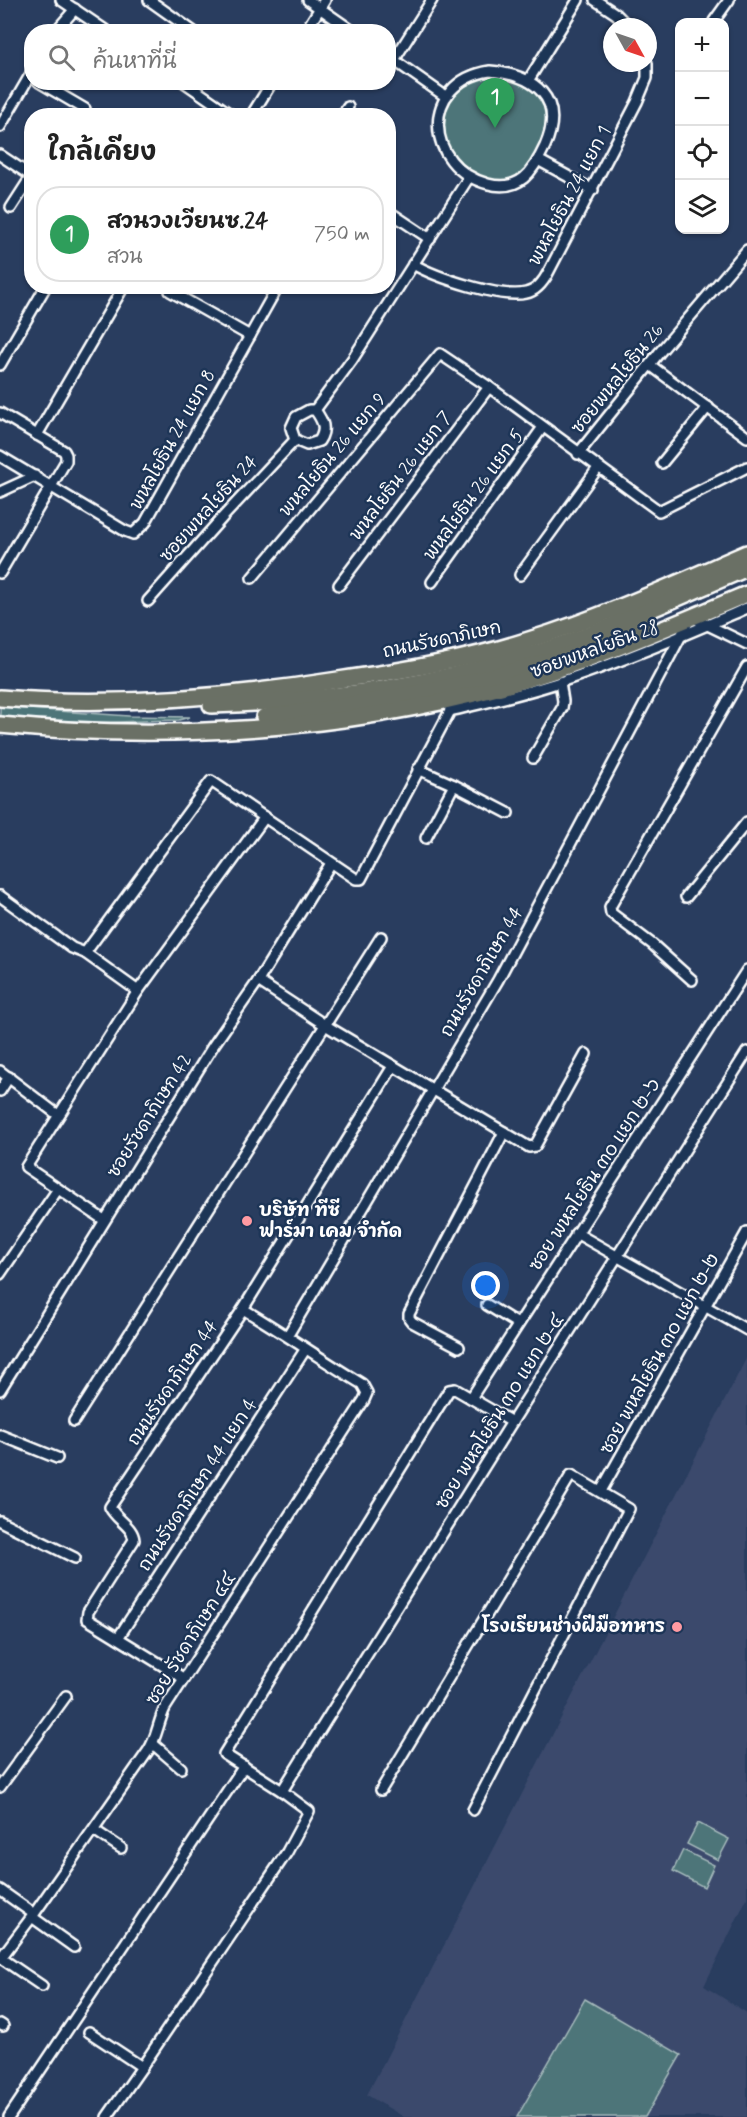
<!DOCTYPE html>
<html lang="th">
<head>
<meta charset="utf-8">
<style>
	:root { --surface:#fff; --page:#f6f6f6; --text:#222; --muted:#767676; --line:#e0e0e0; --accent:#0f766e }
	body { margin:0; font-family:Mynerve,"Playpen Sans Thai",sans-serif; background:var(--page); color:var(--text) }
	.controls { position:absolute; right:18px; top:18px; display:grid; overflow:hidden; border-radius:12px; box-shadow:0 2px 4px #0004 }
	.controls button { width:54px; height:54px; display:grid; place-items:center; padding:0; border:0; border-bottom:2px solid var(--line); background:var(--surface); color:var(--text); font:30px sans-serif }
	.compass { position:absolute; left:603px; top:18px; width:54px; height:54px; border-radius:50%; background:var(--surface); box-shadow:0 2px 4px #0004; rotate:130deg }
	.you { position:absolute; left:486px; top:1286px; width:21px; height:21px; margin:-15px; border:4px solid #fff; border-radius:50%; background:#1a73e8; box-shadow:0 0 0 9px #1a73e833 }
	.badge { display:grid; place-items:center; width:39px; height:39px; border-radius:50%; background:var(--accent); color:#fff; font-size:20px; font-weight:700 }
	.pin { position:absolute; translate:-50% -50px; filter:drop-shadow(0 2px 3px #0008) }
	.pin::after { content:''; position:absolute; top:32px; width:21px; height:18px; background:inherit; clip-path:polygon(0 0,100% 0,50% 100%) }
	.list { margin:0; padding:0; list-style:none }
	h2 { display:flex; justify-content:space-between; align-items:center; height:78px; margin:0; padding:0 24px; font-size:26px }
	h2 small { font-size:20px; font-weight:400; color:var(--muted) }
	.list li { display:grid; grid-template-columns:39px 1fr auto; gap:18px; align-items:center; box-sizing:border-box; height:96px; margin:0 12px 12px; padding:0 12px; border:2px solid var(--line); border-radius:24px }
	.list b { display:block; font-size:22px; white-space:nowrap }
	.list p { margin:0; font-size:20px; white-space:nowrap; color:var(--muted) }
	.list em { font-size:20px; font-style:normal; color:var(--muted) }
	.icon { flex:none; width:33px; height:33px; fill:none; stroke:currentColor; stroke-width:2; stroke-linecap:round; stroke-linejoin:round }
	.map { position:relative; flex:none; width:747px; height:2117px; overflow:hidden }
	.search { position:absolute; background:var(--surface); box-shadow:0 2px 4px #0004; left:24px; top:24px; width:372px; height:66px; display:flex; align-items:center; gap:15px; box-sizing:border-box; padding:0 21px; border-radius:24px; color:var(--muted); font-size:22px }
	.panel { position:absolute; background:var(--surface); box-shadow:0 2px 4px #0004; left:24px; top:108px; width:372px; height:186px; border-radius:24px }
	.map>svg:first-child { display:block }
	.built { fill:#3b4a6c }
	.green { fill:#4d7579; stroke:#a6babc; stroke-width:1.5 }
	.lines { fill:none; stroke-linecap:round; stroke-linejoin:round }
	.street-casing { stroke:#fff; stroke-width:14 }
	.primary-casing { stroke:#fff; stroke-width:20 }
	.street { stroke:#1d3557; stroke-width:9 }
	.primary { stroke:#6b7065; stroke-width:15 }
	.poi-dot { fill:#ff9aa2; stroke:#1d3557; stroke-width:2 }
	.labels { text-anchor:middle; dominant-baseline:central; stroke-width:5; stroke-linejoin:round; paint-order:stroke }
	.street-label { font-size:18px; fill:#fff; stroke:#1d3557 }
	.poi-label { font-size:18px; font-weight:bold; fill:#fff; stroke:#1d3557; text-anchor:start }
</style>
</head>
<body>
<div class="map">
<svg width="747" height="2117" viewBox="0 0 747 2117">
	<rect width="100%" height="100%" fill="#293d5f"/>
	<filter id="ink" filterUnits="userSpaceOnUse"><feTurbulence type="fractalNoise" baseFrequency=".0167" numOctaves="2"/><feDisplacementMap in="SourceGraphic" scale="12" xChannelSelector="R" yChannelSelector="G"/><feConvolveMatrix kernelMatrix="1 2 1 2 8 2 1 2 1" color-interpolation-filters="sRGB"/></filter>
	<g filter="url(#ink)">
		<path class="built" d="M747 1357V1898L704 1986 747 2013V2117H404L367 2095Z"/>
		<g class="green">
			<path d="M479 73 528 81 548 100 552 121 545 146 524 178 501 186 454 164 440 135 442 105 455 85Z"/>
			<path d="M0 707 129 716 190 717 179 720C120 721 59 727 0 720Z"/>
			<path d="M698 1823 729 1839 718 1860 687 1844Z"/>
			<path d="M683 1850 714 1865 704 1887 673 1871Z"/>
			<path d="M585 1999 681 2055 645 2117H517Z"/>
		</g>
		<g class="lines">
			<g class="street-casing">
				<g id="street">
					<path d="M61 0 108 32"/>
					<path d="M149 0 194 32"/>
					<path d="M308 0 354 32"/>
					<path d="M595 0 616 14 629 27"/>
					<path d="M714 21 729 0"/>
					<path d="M55 32 75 9"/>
					<path d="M305 32 325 0"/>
					<path d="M388 56 445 96"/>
					<path d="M394 60 432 0"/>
					<path d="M490 71C534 75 566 98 545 146 533 172 520 192 488 184 424 167 419 82 490 71Z"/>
					<path d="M528 81 578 0"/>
					<path d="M39 82 85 109"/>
					<path d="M184 82 233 116"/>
					<path d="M251 116 272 82"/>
					<path d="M342 116 348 107"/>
					<path d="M0 127 32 72"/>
					<path d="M0 155 30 175 29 180 11 208"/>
					<path d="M538 160 593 190"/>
					<path d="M388 211 430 239"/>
					<path d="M413 264C435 277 501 299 526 293 537 291 544 281 549 271L637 102 647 78V63"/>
					<path d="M170 291 250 336"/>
					<path d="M0 365 46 286"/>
					<path d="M650 365 747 437"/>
					<path d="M309 410H315C323 421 327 429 319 441L307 445 295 440 291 428 296 417Z"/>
					<path d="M315 410 352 360 469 177"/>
					<path d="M0 413 64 451 66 455V461L0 573"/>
					<path d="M37 435 124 286"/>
					<path d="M578 454 659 353 747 250"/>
					<path d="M0 456 125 531 133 534 145 523 278 286"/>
					<path d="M662 463 708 407"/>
					<path d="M0 492 35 476"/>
					<path d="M520 575 598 468"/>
					<path d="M252 578 440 354 489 387 659 511 747 467"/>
					<path d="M432 582 543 427"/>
					<path d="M339 585 489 387"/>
					<path d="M148 601 222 518 295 440"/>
					<path d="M450 711C487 702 524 694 560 682 624 661 686 634 747 608"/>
					<path d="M533 758 562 708 563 701 560 682"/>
					<path d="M418 769 454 785 508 813"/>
					<path d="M426 838 454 785"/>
					<path d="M0 896 72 948 85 953 138 991"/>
					<path d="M686 897 747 822"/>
					<path d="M85 953 211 781 356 879H361L450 711 449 700"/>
					<path d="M692 980 652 944 611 913 610 907 747 667"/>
					<path d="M258 981 325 1025 504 1132 409 1314V1318L412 1322 459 1347"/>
					<path d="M0 1071 58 1115"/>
					<path d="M0 1091 9 1077"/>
					<path d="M504 1132 529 1147 535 1146 586 1054"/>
					<path d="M104 1220 26 1167 138 991 265 817"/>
					<path d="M576 1233 747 1330"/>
					<path d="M0 1274 58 1189"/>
					<path d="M487 1305 518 1324"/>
					<path d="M288 1335 498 980 691 617 747 644"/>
					<path d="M0 1390 213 1046 258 981 331 863"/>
					<path d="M471 1398 747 970"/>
					<path d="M74 1421 381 937"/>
					<path d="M0 1435 57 1458"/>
					<path d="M601 1491 747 1232"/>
					<path d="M0 1521 75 1558"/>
					<path d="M118 1638 305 1350"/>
					<path d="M183 1678 87 1619 88 1612 134 1540C133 1526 116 1520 110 1507L243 1309 393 1066"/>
					<path d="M153 1744 181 1768"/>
					<path d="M0 1787 66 1696"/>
					<path d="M381 1790 571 1475 629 1509 473 1810"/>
					<path d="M282 1791 512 1422 747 1052"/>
					<path d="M94 1830 121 1848"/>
					<path d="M0 1890 34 1914"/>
					<path d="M32 1917 74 1947"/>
					<path d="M1 1958 42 1986"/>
					<path d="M0 1959 34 1914 148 1751C157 1738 158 1722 165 1708L364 1400 367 1393 362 1384C322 1360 284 1333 243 1309"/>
					<path d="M0 2024 3 2026"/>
					<path d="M89 2032 142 2067"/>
					<path d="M9 2117 244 1766"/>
					<path d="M107 2117 142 2067 287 1852 309 1811 282 1791 224 1754 449 1390 455 1389 512 1422"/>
				</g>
			</g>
			<g class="primary-casing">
				<g id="primary">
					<path d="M0 698C113 707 226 698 338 680 402 671 467 660 529 640 603 617 675 584 747 553"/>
					<path d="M211 705C314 702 419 687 519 658 598 635 672 600 747 568"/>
					<path d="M264 717C395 700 525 677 648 625"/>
					<path d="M0 725C164 741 341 731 501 687 586 663 666 628 747 594"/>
				</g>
			</g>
			<use href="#street" class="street"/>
			<use href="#primary" class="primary"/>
		</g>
	</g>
	<g class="poi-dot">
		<circle cx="247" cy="1221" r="6"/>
		<circle cx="677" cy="1627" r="6"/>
	</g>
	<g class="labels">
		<g class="street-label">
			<text transform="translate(570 196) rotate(-62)">พหลโยธิน 24 แยก 1</text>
			<text transform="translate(618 379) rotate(-51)">ซอยพหลโยธิน 26</text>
			<text transform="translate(173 440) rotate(-61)">พหลโยธิน 24 แยก 8</text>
			<text transform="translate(333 455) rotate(-50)">พหลโยธิน 26 แยก 9</text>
			<text transform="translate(401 476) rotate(-53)">พหลโยธิน 26 แยก 7</text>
			<text transform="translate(474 495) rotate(-54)">พหลโยธิน 26 แยก 5</text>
			<text transform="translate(209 509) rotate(-48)">ซอยพหลโยธิน 24</text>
			<text transform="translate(442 640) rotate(-12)">ถนนรัชดาภิเษก</text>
			<text transform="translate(595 650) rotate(-20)">ซอยพหลโยธิน 28</text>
			<text transform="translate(482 972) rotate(-60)">ถนนรัชดาภิเษก 44</text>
			<text transform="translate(150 1116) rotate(-58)">ซอยรัชดาภิเษก 42</text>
			<text transform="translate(595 1175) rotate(-57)">ซอย พหลโยธิน ๓๐ แยก ๒-๖</text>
			<text transform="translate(660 1354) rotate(-61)">ซอย พหลโยธิน ๓๐ แยก ๒-๒</text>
			<text transform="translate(173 1383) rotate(-56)">ถนนรัชดาภิเษก 44</text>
			<text transform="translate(500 1412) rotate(-58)">ซอย พหลโยธิน ๓๐ แยก ๒-๔</text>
			<text transform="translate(198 1485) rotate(-57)">ถนนรัชดาภิเษก 44 แยก 4</text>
			<text transform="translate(191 1639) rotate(-58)">ซอย รัชดาภิเษก ๔๔</text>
		</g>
		<g class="poi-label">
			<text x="259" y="1211">บริษัท ทีซี<tspan x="259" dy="21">ฟาร์มา เคม จำกัด</tspan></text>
			<text x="665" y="1627" text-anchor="end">โรงเรียนช่างฝีมือทหาร</text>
		</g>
	</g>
</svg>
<div class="controls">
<button>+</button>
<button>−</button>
<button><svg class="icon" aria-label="locate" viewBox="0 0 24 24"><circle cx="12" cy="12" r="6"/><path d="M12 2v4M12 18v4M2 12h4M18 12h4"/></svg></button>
<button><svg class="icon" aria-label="layers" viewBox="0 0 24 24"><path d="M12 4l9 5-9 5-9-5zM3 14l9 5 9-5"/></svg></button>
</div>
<svg class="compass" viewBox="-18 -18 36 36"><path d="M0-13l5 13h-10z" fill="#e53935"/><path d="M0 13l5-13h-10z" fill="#767676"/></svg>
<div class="you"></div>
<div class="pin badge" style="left:495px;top:128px;background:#2e9e5b">1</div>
<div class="search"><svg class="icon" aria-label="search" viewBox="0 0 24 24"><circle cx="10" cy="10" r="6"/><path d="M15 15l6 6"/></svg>ค้นหาที่นี่</div>
<section class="panel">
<h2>ใกล้เคียง<small></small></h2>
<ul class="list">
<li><span class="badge" style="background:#2e9e5b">1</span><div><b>สวนวงเวียนซ.24</b><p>สวน</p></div><em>750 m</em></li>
</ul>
</section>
</div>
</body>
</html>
